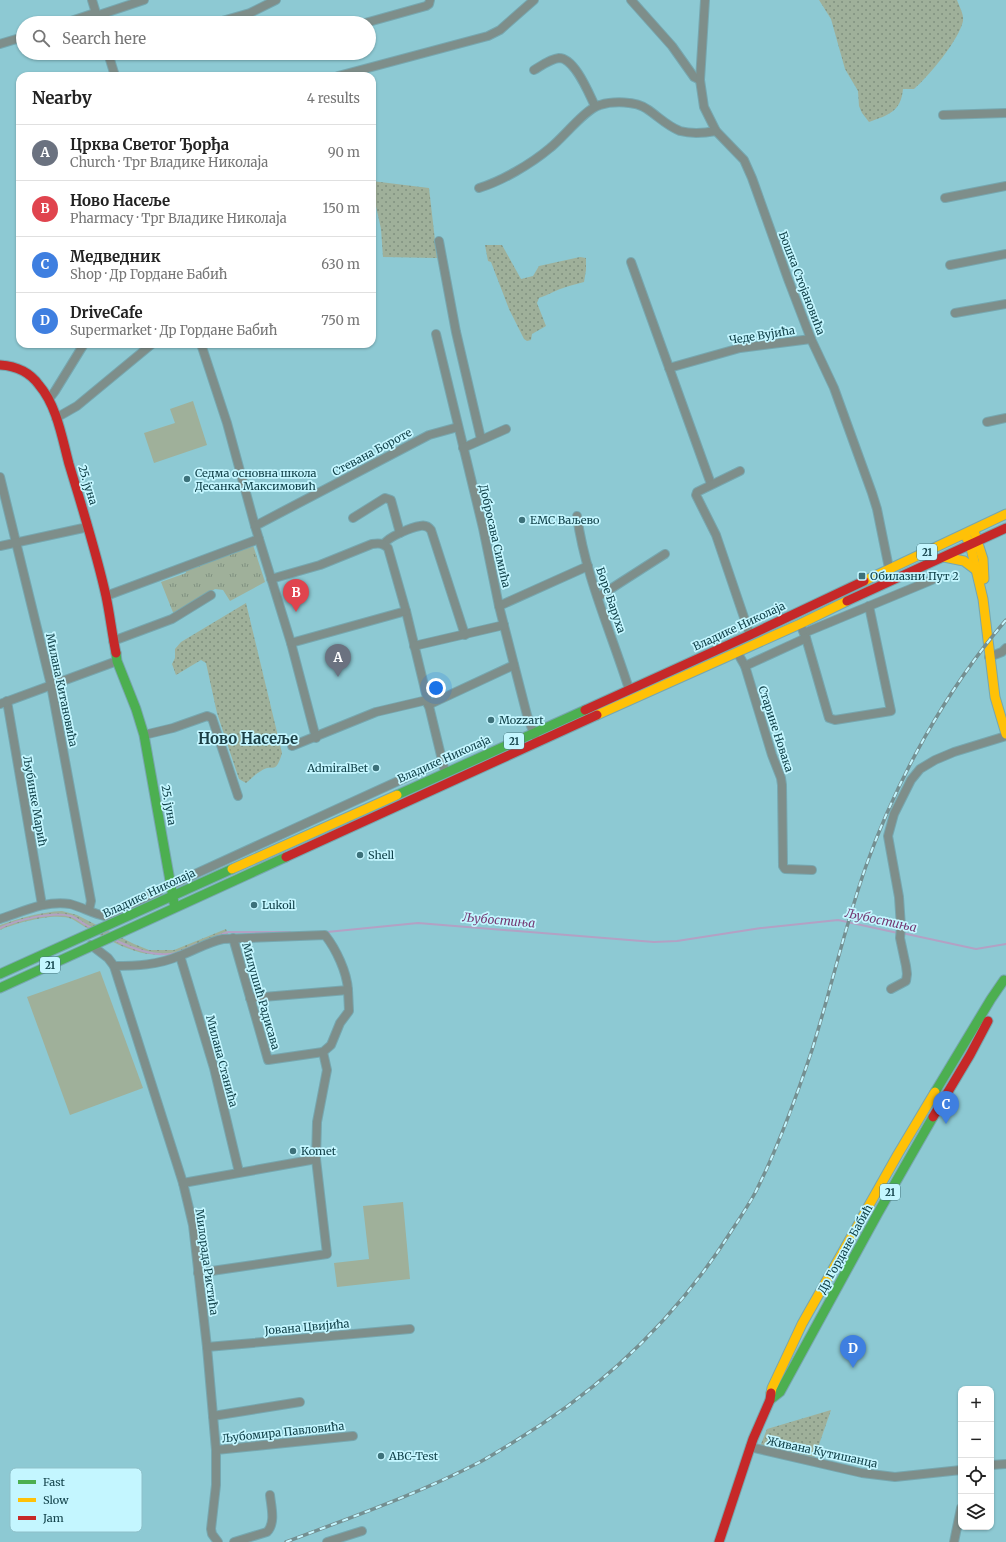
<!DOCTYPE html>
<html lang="en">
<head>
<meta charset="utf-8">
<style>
	:root { --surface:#fff; --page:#f2f2f2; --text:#222; --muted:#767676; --line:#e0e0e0; --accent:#3d717a }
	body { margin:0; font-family:Merriweather,serif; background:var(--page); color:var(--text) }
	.controls { position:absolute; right:12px; bottom:12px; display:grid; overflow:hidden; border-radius:8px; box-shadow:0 1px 3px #0004 }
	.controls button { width:36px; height:36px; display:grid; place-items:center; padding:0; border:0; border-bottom:1px solid var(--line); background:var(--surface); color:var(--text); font:20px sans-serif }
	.you { position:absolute; left:436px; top:688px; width:14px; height:14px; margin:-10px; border:3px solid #fff; border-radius:50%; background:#1a73e8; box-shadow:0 0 0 6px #1a73e833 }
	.badge { display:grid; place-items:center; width:26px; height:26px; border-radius:50%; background:var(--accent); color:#fff; font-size:13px; font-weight:700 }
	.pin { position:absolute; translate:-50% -33px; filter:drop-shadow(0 1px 2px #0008) }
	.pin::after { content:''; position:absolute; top:21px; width:14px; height:12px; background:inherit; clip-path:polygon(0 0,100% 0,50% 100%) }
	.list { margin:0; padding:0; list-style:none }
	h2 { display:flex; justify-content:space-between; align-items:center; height:52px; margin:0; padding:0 16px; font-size:17px }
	h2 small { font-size:13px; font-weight:400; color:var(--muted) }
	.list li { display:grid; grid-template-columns:26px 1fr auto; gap:12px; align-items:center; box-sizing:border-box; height:56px; padding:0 16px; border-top:1px solid var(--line) }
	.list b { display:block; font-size:15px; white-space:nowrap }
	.list p { margin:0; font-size:13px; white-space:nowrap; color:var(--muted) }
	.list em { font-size:13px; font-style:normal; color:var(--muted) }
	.icon { flex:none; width:22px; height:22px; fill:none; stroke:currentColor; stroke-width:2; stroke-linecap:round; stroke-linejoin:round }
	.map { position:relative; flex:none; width:1006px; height:1542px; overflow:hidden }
	.search { position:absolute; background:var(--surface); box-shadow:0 1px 3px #0004; left:16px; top:16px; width:360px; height:44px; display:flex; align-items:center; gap:10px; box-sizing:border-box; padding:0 14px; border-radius:22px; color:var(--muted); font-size:15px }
	.panel { position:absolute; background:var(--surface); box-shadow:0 1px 3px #0004; left:16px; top:72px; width:360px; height:276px; border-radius:12px }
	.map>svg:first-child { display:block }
	.grass { fill:url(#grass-dots) }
	.park { fill:url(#park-tufts) }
	.pitch { fill:#9fb09a }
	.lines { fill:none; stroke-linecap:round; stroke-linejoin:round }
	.stream { stroke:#b3a1c4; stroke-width:2 }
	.street-casing { stroke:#77a7af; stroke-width:10 }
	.fast-casing { stroke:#77a7af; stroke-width:11 }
	.slow-casing { stroke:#77a7af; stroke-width:11 }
	.jam-casing { stroke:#77a7af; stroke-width:11 }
	.street { stroke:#7e8e8a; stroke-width:8 }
	.fast { stroke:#4caf50; stroke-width:9 }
	.slow { stroke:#ffc107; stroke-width:9 }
	.jam { stroke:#c62828; stroke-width:9 }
	.rail-casing { stroke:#748f91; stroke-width:3.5 }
	.rail { stroke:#c4f6ff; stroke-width:2; stroke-dasharray:6; stroke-linecap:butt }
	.poi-dot { fill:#3d717a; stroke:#c4f6ff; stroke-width:1.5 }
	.labels { text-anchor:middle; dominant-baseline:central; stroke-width:3.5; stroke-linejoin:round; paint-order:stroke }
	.shield { fill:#c4f6ff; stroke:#477880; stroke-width:1 }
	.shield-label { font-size:10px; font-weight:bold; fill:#12424a }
	.street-label { font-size:11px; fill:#12424a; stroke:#c4f6ff }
	.poi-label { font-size:11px; fill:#12424a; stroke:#c4f6ff; text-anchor:start }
	.water-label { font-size:12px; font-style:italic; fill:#743771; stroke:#c4f6ff }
	.district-label { font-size:15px; font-weight:bold; fill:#1b3e44; stroke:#c4f6ff }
	.key { fill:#c4f6ff; stroke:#8fc0c9; stroke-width:1 }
	.key-label { font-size:11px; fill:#12424a }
</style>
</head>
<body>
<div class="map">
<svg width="1006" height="1542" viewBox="0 0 1006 1542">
	<defs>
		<pattern id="grass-dots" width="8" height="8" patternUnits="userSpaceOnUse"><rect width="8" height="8" fill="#9fb09a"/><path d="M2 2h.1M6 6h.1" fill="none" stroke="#809180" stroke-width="1.8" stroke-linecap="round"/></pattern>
		<pattern id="park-tufts" width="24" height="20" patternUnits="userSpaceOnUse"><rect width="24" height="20" fill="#9fb09a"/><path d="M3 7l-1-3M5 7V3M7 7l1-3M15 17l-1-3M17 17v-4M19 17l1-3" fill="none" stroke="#809180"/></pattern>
	</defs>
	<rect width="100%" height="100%" fill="#8dc9d3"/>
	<g class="grass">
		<path d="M819 0H957C959 6 964 14 963 21 959 40 929 76 914 89H903C901 112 888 115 869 122L862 113 859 106 858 91 845 69 831 19Z"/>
		<path d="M372 181 429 188 437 258 383 257 381 229 372 188Z"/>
		<path d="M485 245H502L521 279 533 276 539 266 580 257 586 258V270L584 282C578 284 571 285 566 287 556 290 548 295 539 298L537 303 546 326 532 334 531 340 527 341 524 339 509 309 491 262 488 261Z"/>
		<path d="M246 603 282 753C275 777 273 762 261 771 255 774 251 779 246 783L239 779 217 713 206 663 201 660 176 675 172 664 175 658V649L181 642Z"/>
		<path d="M62 911 77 915 134 944 149 950H174L226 929 228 934C203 944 177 958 149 954 129 952 103 937 85 927 80 924 76 921 72 919 55 912 16 923 0 930V925C20 918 41 912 62 911Z"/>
		<path d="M831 1410 814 1459 762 1446 761 1444 767 1429Z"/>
	</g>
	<path class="park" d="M253 545 265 582 230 601 223 590 215 589 174 615 161 582 186 573 185 570Z"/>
	<g class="pitch">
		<path d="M193 401 207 445 154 463 144 433 175 423 170 409Z"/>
		<path d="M100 971 143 1088 70 1115 27 997Z"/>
		<path d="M403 1202 410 1279 337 1287 334 1263 369 1259 363 1206Z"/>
	</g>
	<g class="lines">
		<g class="stream">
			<path d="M0 928C17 920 52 911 71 916 77 918 83 924 90 927"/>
			<path d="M327 932 418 923 654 942 677 941 761 928 838 920 898 933"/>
			<path d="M902 933 976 949 1006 944"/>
			<path d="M215 937 228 932H290"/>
			<path d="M117 941C134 949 157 958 176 953 183 951 190 947 197 944"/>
		</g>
		<g class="street-casing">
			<g id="street">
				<path d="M92 0 99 23"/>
				<path d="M631 0 672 46 694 77 700 80"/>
				<path d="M705 0 700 80 704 107 716 131 744 160 752 178 788 279 811 339 834 388 872 493 877 509 890 573"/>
				<path d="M96 16 144 0"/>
				<path d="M65 23 95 13"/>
				<path d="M215 23 250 13 276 0"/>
				<path d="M365 23 426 6 429 4 430 0"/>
				<path d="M0 44 23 37"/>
				<path d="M108 53 115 76"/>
				<path d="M534 70C541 66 550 59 559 58 575 58 589 94 595 106"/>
				<path d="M338 76 488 36 500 30 534 0"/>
				<path d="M943 115 1006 113"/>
				<path d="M479 188C502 181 531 164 550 148 563 138 586 108 600 105 613 101 636 101 647 109 659 117 667 126 680 131 691 134 705 133 716 131"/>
				<path d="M945 198 1006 186"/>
				<path d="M439 241 456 332 481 439"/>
				<path d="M631 262 711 484"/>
				<path d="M950 265 1006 254"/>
				<path d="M955 313 1006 304"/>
				<path d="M436 334 483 528 499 606 527 715 535 737"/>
				<path d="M201 344 227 423 255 526 291 643 316 738"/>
				<path d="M669 368 740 348 811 339"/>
				<path d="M49 399 55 391 84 344"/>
				<path d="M56 418 77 406 152 344"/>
				<path d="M987 422 1006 418"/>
				<path d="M463 448 506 429"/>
				<path d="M740 471 697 492 696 495 716 535 750 635"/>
				<path d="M0 477 51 685 91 901 89 910"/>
				<path d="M577 516C585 575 611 632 629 689"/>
				<path d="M353 518 385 498 391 500 400 533"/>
				<path d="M255 526 429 435 458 427"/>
				<path d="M384 544C388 537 412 527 420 526 424 525 428 526 431 530L465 635"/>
				<path d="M0 546 88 527"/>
				<path d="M271 579 320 565 372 544C379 543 383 543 388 548L406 611 445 772"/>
				<path d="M106 596 259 539"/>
				<path d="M598 597 665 554"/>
				<path d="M499 606 588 566"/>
				<path d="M800 624 806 638 829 718 835 720 891 711 869 606"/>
				<path d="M804 633 932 580"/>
				<path d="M113 641 172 619 211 595"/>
				<path d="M291 643 406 611"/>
				<path d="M414 646 504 625"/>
				<path d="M737 652 745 666 772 755 781 778 782 785 783 866 785 869 812 870"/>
				<path d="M989 657 1002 652 1006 648"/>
				<path d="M745 666 806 638"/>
				<path d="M7 701 42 905"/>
				<path d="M0 704 117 661"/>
				<path d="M428 705 514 665"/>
				<path d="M144 735 173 728 207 716 212 718 238 796"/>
				<path d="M292 746 376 712 427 700"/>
				<path d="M171 885 442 761"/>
				<path d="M0 919C22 912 46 900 70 904 82 907 93 914 105 916L159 891"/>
				<path d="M233 938 268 1060 323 1052"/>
				<path d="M91 945 108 958 114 966 183 1183 193 1225 207 1347 216 1450V1485L211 1529 212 1534 218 1542"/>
				<path d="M180 956 214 1068 239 1172"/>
				<path d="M114 966C136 966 158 965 179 956 194 951 207 942 223 939L325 935C336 949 347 972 348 990L250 998"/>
				<path d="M891 989 906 981 907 974 906 966 900 938 901 927 899 897 888 836 894 814 911 780 920 769 935 760 954 752 1006 736"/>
				<path d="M183 1183 316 1159"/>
				<path d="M198 1273 327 1254 316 1159 317 1122 327 1070 323 1052 331 1045 340 1023 349 1011 348 990"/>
				<path d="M207 1347 410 1329"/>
				<path d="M213 1416 300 1402"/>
				<path d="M750 1447 862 1473 895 1477 961 1470"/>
				<path d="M216 1450 353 1436"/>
				<path d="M991 1465 1006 1464"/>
				<path d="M234 1542 267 1532C276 1523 271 1506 270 1495"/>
				<path d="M327 1542 362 1531"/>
				<path d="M954 1542 961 1508"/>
			</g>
		</g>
		<g class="fast-casing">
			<g id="fast">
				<path d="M116 653 117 661 136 709 144 735 174 903"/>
				<path d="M397 795 585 710"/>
				<path d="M0 974 232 869"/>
				<path d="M0 988 286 857"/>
				<path d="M935 1092 991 999 1004 980"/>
				<path d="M770 1400 780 1392 878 1213 933 1117"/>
			</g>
		</g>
		<g class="slow-casing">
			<g id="slow">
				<path d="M975 534 983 559 984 579"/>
				<path d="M966 537 970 544 983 599 995 697 1006 734"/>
				<path d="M944 557 964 561 976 570"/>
				<path d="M864 581 1006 514"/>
				<path d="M597 715 800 624 847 601"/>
				<path d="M232 869 397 795"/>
				<path d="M771 1393 772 1388 802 1324 898 1154 935 1092"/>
			</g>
		</g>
		<g class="jam-casing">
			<g id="jam">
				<path d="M0 365C16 366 29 371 39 385 57 406 62 438 69 464 82 507 96 551 106 596 110 615 112 634 116 653"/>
				<path d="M847 601 1006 528"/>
				<path d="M585 710 750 635 864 581"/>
				<path d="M286 857 597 715"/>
				<path d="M933 1117 970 1055 988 1021"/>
				<path d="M719 1542 753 1439 770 1400 771 1393"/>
			</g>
		</g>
		<use href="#street" class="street"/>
		<use href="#fast" class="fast"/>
		<use href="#slow" class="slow"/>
		<use href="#jam" class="jam"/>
		<g class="rail-casing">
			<path id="rail" d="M286 1542C352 1517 418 1494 480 1462 491 1456 502 1449 512 1443 602 1389 676 1319 732 1230 740 1218 748 1206 755 1193 778 1148 796 1098 812 1050 831 989 845 926 866 866 897 779 946 690 1006 620"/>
		</g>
		<use href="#rail" class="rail"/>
	</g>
	<g class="poi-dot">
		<circle cx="187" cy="479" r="4"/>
		<circle cx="522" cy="520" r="4"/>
		<rect x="858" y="572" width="8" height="8" rx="2"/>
		<circle cx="491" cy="720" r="4"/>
		<circle cx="376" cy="768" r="4"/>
		<circle cx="360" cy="855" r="4"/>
		<circle cx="254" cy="905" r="4"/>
		<circle cx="293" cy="1151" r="4"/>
		<circle cx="381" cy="1456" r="4"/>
	</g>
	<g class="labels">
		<g class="shield">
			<rect x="917" y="544" width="20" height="16" rx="3"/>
			<rect x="504" y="733" width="20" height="16" rx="3"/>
			<rect x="40" y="957" width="20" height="16" rx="3"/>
			<rect x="880" y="1184" width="20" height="16" rx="3"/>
		</g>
		<g class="shield-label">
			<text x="927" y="552">21</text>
			<text x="514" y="741">21</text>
			<text x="50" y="965">21</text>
			<text x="890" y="1192">21</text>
		</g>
		<g class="street-label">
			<text transform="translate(802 283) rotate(69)">Бошка Стојановића</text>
			<text transform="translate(762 335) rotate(-9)">Чеде Вујића</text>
			<text transform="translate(372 452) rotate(-28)">Стевана Бороте</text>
			<text transform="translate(88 485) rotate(73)">25. јуна</text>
			<text transform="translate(495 536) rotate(77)">Добросава Симића</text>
			<text transform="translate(611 600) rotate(71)">Боре Баруха</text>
			<text transform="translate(739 626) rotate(-25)">Владике Николаја</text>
			<text transform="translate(62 690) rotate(78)">Милана Китановића</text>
			<text transform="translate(776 729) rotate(72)">Старине Новака</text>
			<text transform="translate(444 759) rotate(-24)">Владике Николаја</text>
			<text transform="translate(35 801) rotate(80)">Љубинке Марић</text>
			<text transform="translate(169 805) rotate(80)">25. јуна</text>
			<text transform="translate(149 893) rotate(-25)">Владике Николаја</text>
			<text transform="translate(261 996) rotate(74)">Милушић Радисава</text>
			<text transform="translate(222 1061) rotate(75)">Милана Станића</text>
			<text transform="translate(845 1249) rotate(-61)">Др Гордане Бабић</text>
			<text transform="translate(207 1262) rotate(82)">Милорада Ристића</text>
			<text transform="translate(307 1327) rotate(-5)">Јована Цвијића</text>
			<text transform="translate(283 1432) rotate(-6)">Љубомира Павловића</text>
			<text transform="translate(822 1452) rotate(12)">Живана Кутишанца</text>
		</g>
		<g class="poi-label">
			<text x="195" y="473">Седма основна школа<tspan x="195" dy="13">Десанка Максимовић</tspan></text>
			<text x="530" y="520">ЕМС Ваљево</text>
			<text x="870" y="576">Обилазни Пут 2</text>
			<text x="499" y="720">Mozzart</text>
			<text x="368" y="768" text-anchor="end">AdmiralBet</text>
			<text x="368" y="855">Shell</text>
			<text x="262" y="905">Lukoil</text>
			<text x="301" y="1151">Komet</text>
			<text x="389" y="1456">ABC-Test</text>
		</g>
		<g class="water-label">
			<text transform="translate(499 920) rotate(5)">Љубостиња</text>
			<text transform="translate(881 920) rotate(12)">Љубостиња</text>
		</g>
		<g class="district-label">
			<text x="248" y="738">Ново Насеље</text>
		</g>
	</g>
	<rect x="10" y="1468" width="132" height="64" rx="6" class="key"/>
	<rect x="18" y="1480" width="18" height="4" fill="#4caf50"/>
	<rect x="18" y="1498" width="18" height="4" fill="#ffc107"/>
	<rect x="18" y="1516" width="18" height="4" fill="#c62828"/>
	<g class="key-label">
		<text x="43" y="1486">Fast</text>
		<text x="43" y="1504">Slow</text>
		<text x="43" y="1522">Jam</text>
	</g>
</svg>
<div class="controls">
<button>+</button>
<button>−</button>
<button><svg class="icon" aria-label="locate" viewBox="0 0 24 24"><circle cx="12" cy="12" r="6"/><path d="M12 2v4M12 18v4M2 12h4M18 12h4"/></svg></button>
<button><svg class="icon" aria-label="layers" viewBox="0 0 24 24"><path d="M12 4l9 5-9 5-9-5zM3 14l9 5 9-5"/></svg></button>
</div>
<div class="you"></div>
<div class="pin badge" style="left:338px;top:677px;background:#6b7280">A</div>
<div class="pin badge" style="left:296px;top:612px;background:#e0444e">B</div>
<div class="pin badge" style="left:946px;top:1124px;background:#3f7fe0">C</div>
<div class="pin badge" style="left:853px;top:1368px;background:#3f7fe0">D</div>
<div class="search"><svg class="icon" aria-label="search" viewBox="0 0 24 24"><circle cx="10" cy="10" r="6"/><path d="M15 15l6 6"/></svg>Search here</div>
<section class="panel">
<h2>Nearby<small>4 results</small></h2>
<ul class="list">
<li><span class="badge" style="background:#6b7280">A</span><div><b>Црква Светог Ђорђа</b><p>Church · Трг Владике Николаја</p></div><em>90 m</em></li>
<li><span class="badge" style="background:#e0444e">B</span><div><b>Ново Насеље</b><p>Pharmacy · Трг Владике Николаја</p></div><em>150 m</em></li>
<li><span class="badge" style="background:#3f7fe0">C</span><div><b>Медведник</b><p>Shop · Др Гордане Бабић</p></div><em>630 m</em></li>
<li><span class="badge" style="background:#3f7fe0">D</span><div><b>DriveCafe</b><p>Supermarket · Др Гордане Бабић</p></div><em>750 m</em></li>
</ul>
</section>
</div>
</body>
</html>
